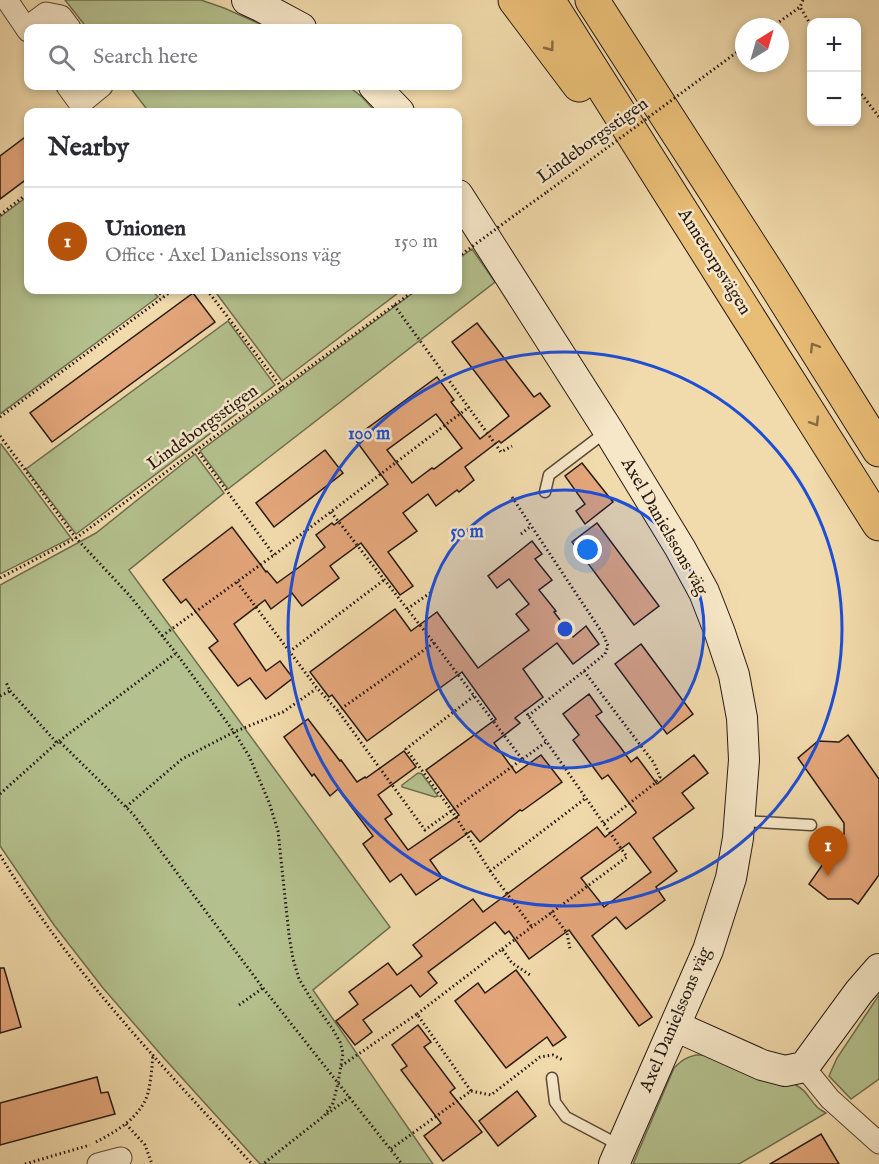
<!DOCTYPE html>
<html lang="en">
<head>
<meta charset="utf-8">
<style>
	:root { --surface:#fff; --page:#f2f2f3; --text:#2b2b33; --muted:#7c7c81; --line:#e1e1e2; --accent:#b45309 }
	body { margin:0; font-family:"IM FELL English",serif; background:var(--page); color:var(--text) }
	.controls { position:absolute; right:18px; top:18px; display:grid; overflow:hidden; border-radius:12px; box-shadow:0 3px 9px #0003 }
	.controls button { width:54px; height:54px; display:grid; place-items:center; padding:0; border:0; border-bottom:2px solid var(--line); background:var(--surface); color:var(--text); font:30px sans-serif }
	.compass { position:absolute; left:735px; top:18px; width:54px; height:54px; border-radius:50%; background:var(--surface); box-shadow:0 3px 9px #0003; rotate:37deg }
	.you { position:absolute; left:588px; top:550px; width:21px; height:21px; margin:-15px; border:4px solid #fff; border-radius:50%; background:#1a73e8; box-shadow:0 0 0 9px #1a73e833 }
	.badge { display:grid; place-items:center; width:39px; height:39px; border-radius:50%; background:var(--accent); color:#fff; font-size:20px; font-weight:700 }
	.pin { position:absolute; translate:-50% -50px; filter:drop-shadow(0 2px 3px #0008) }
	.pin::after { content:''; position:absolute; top:32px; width:21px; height:18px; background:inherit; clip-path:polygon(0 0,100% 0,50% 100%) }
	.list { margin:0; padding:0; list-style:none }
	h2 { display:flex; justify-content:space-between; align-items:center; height:78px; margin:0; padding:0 24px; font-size:26px }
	h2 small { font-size:20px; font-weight:400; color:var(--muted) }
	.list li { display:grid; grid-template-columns:39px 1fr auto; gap:18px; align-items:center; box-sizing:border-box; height:108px; padding:0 24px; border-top:2px solid var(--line) }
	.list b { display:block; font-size:22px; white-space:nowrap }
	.list p { margin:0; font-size:20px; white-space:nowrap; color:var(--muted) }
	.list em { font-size:20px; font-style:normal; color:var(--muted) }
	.icon { flex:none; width:33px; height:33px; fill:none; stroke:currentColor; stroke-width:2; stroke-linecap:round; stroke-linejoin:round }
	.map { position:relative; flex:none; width:879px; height:1164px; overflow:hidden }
	.search { position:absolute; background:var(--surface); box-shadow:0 3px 9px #0003; left:24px; top:24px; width:438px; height:66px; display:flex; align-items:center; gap:15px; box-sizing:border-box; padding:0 21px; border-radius:12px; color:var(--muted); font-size:22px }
	.panel { position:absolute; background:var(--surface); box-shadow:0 3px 9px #0003; left:24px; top:108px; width:438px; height:186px; border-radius:12px }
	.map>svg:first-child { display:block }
	.green { fill:#b4c18e; stroke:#6e6d50; stroke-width:1.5 }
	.building { fill:#e4a77b; stroke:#271912; stroke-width:1.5; fill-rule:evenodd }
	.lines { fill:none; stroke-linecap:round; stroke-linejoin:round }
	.lane-casing { stroke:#5a4938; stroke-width:13 }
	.street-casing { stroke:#5a4938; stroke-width:23 }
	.secondary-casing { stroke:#271912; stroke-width:32 }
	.primary-casing { stroke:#271912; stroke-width:35 }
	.path { stroke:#271912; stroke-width:3; stroke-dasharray:1.5 3; stroke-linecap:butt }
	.lane { stroke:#f6e7c8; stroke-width:10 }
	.street { stroke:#f6e7c8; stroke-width:21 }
	.secondary { stroke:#f6e7c8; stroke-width:30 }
	.primary { stroke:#e8bd76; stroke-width:33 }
	.path-bridge { stroke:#271912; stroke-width:3; stroke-dasharray:1.5 3; stroke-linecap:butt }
	.oneway { stroke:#886b44 }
	.ring { fill:none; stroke:#1d4ed8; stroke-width:3 }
	.labels { text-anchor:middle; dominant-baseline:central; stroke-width:5; stroke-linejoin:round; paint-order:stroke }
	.street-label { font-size:18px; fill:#271912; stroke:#f6e7c8 }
	.centre { fill:#1d4ed8; stroke:#f6e7c8; stroke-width:3 }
	.ring-label { font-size:18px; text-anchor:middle; font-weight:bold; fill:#1d4ed8; stroke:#f6e7c8; stroke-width:5; stroke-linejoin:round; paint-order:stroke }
</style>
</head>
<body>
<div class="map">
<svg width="879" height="1164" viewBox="0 0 879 1164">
	<rect width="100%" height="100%" fill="#f1daab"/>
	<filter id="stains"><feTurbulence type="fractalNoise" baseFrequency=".00333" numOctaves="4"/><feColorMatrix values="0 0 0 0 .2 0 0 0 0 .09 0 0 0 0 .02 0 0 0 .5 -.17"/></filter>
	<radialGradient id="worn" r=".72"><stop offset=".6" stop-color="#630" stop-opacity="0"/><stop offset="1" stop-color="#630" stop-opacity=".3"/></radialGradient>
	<g class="green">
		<path d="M65 0H201L224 8 269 28H87Z"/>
		<path d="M129 86H348L362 97 376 112H149Z"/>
		<path d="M28 196V290H152L158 297 0 414V217Z"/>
		<path d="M472 249 495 282 228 489 200 451 417 290H458V259Z"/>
		<path d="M214 290H402L282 381Z"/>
		<path d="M228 321 275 385 76 534 26 469Z"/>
		<path d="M1 444 71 538 0 574V445Z"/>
		<path d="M195 454 224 493 129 570 390 927 313 990 433 1164H260L163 1057 103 988 54 925 0 846V585L96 533Z"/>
		<path d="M418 773 422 774 438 796 435 797 402 787V785Z"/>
		<path d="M879 995V1079L851 1099 829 1076 837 1058Z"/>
		<path d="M696 1055H704L794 1084C808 1091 808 1098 817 1107 820 1110 823 1111 826 1113L739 1164H633L674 1068C681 1061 686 1057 696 1055Z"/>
	</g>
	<g class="building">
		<path d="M28 135V178L0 199V156Z"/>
		<path d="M193 293 215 322 52 442 30 413Z"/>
		<path d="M477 323 534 397 540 393 550 406 501 443 499 441 465 467 474 480 459 492 457 490 436 506 428 494 403 513 417 531 388 552 413 586 400 595 361 543 330 566 339 578 302 606 292 593 271 609 265 600 234 624 266 671 280 661 293 678 266 699 250 678 238 686 209 648 218 641 186 599 181 603 163 580 232 527 266 572 267 571 277 583 298 568 325 547 316 535 332 523 334 525 388 484 354 438 437 377 454 400 451 402 480 439 509 416 452 342ZM436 414 462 448 434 469 432 468 412 483 387 450Z"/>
		<path d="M325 450 343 473 274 527 256 503Z"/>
		<path d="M582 463 613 502 585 524 576 511 585 504 565 476Z"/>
		<path d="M597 523 659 606 634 625 572 542Z"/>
		<path d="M532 541 542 554 535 559 552 580 539 590 556 611 554 612 573 637 586 626 599 644 573 664 557 643 523 669 543 697 515 718 520 723 494 743 516 773 541 755 562 782 522 811 520 810 480 842 471 831 430 860 442 877 416 895 401 874 390 882 363 844 373 836 338 789 330 796 314 774 312 776 284 737 308 719 340 761 341 760 357 782 365 777 366 778 404 751 416 767 378 795 392 814 385 819 408 850 459 815 426 770 496 719 462 672 367 741 332 695 329 697 310 672 395 609 411 631 437 612 478 668 529 630 516 614 529 604 509 579 497 588 488 576Z"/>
		<path d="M641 644 693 714 667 734 615 664Z"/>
		<path d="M589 694 602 712 596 716 621 748 631 762 637 757 657 784 694 755 708 773 682 793 694 808 653 838 677 871 656 887 665 900 626 929 616 917 592 936 652 1017 639 1026 569 930 529 959 509 931 505 934 495 922 428 972 437 983 420 997 411 985 363 1020 372 1032 355 1045 336 1021 358 1004 349 992 388 963 397 975 422 956 413 945 473 899 483 912 597 827 605 837 636 813V812L608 775 602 779 573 740 579 735 563 714ZM629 843 651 872 604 907 581 878Z"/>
		<path d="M848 735 879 779V875L858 904 851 899H828L809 884 844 834V823L798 758 818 741 839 742Z"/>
		<path d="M0 968H4L21 1027 0 1033Z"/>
		<path d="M516 970 566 1037 553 1046 547 1037 506 1068 455 1001 478 983 485 993Z"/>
		<path d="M418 1025 431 1042 424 1047 455 1088 450 1092 482 1132 443 1161 424 1136 441 1123 401 1070 407 1066 392 1045Z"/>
		<path d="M97 1077 101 1093 108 1092 115 1114 0 1145V1103Z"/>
		<path d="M517 1091 536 1116 498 1146 479 1121Z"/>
		<path d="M821 1134 839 1164H770Z"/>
	</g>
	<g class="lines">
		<g class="lane-casing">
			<g id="lane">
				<path d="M545 492 549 475 607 431"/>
				<path d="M743 821 811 825"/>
				<path d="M552 1078 555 1102 566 1117 621 1146"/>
			</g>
		</g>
		<g class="street-casing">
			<g id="street">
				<path d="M7 0 28 31"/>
				<path d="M26 28 46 13 61 16 70 28"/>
				<path d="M67 86 80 104 102 86"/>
				<path d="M804 1067 830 1099 879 1143"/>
				<path d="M98 1164 121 1158"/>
			</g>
		</g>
		<g class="secondary-casing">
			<g id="secondary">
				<path d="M247 0 262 7 301 28"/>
				<path d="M374 86 399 112"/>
				<path d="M458 195 608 430 680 548 704 592 720 633 734 675 742 718 744 760 738 838 731 878 708 950 614 1164"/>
				<path d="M675 1026 762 1065 785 1071 804 1067 859 992 879 969"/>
			</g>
		</g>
		<g class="primary-casing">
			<g id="primary">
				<path d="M515 0 579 85"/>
				<path d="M548 0 879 524"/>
				<path d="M592 0 768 273 879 450"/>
			</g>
		</g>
		<g class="path">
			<path d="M803 0 800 7 812 27"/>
			<path d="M772 27 800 7"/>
			<path d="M856 87 879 117"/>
			<path d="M519 212 547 192"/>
			<path d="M0 215 28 193"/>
			<path d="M157 290 163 297"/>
			<path d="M207 290 282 388"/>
			<path d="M394 305 501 452 512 446"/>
			<path d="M0 417 173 290"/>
			<path d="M0 436 76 538 130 596 176 653 234 732 249 756 269 802 278 831 289 935 293 959 299 979 311 999 332 1028 340 1042 343 1053 338 1083 333 1103 324 1116 263 1164"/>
			<path d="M196 449 274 555"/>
			<path d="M512 497 603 634 608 646 605 654 528 716"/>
			<path d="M331 512 434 643 338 711"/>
			<path d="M521 534 531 526"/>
			<path d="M0 578 76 538 415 290"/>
			<path d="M237 582 317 688 338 711 425 830 546 742"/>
			<path d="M407 609 433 591"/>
			<path d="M162 636 274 555 469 407"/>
			<path d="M434 643 522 759"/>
			<path d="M289 652 384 580"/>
			<path d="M584 671 654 763 660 777 654 784 603 824"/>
			<path d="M10 691 57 743"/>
			<path d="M0 696 10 691 6 682"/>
			<path d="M474 696 406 749 452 811 490 871 532 927"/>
			<path d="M59 741 175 654"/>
			<path d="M0 794 59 741 133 814 263 988 402 1164"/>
			<path d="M126 807 182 759 234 732 283 712 316 689"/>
			<path d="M0 855C69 969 162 1066 252 1164"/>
			<path d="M490 871 586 798"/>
			<path d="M551 912 567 933 570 949"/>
			<path d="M502 949 627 857 523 708"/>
			<path d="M239 1005 263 988"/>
			<path d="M417 1014 502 949 512 963 530 975"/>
			<path d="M341 1066 417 1014 471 1091"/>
			<path d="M327 1114 350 1097"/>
			<path d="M126 1124 145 1145 152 1164"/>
			<path d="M96 1142C117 1131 141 1117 148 1093 151 1081 152 1067 153 1054"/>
			<path d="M391 1149 471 1091 491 1095 540 1057 553 1055 563 1060"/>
			<path d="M25 1164 90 1145"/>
		</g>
		<use href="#lane" class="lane"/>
		<use href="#street" class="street"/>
		<use href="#secondary" class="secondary"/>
		<use href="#primary" class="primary"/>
		<g class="path-bridge">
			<path d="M547 192 744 47"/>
			<path d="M458 257 519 212"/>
		</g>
	</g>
	<defs><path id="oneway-chevron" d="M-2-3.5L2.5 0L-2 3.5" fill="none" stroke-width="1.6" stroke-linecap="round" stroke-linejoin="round" transform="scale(1.5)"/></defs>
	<g class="oneway">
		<use href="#oneway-chevron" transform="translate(550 47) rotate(53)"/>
		<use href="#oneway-chevron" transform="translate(814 347) rotate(-122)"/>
		<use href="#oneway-chevron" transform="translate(815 422) rotate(58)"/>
	</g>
	<circle cx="565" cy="629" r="139" fill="#1d4ed8" fill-opacity=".12"/>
	<g class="ring">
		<circle cx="565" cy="629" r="139"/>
		<circle cx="565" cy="629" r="277"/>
	</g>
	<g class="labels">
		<g class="street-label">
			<text transform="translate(593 141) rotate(-36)">Lindeborgsstigen</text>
			<text transform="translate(714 262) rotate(58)">Annetorpsvägen</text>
			<text transform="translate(203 428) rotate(-36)">Lindeborgsstigen</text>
			<text transform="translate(664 527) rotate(60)">Axel Danielssons väg</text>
			<text transform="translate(676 1020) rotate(-67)">Axel Danielssons väg</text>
		</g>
	</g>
	<circle cx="565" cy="629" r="9" class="centre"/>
	<g class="ring-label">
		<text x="369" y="439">100 m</text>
		<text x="467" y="537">50 m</text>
	</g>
	<rect width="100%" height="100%" filter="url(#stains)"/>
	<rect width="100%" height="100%" fill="url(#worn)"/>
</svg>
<div class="controls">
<button>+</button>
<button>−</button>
</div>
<svg class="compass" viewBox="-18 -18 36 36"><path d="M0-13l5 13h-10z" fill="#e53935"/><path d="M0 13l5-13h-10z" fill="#7c7c81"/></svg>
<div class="you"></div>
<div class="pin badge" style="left:828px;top:876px">1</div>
<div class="search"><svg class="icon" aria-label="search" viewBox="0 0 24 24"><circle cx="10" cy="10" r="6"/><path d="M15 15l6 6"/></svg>Search here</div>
<section class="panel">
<h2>Nearby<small></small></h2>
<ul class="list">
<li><span class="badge">1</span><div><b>Unionen</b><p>Office · Axel Danielssons väg</p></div><em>150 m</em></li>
</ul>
</section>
</div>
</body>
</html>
